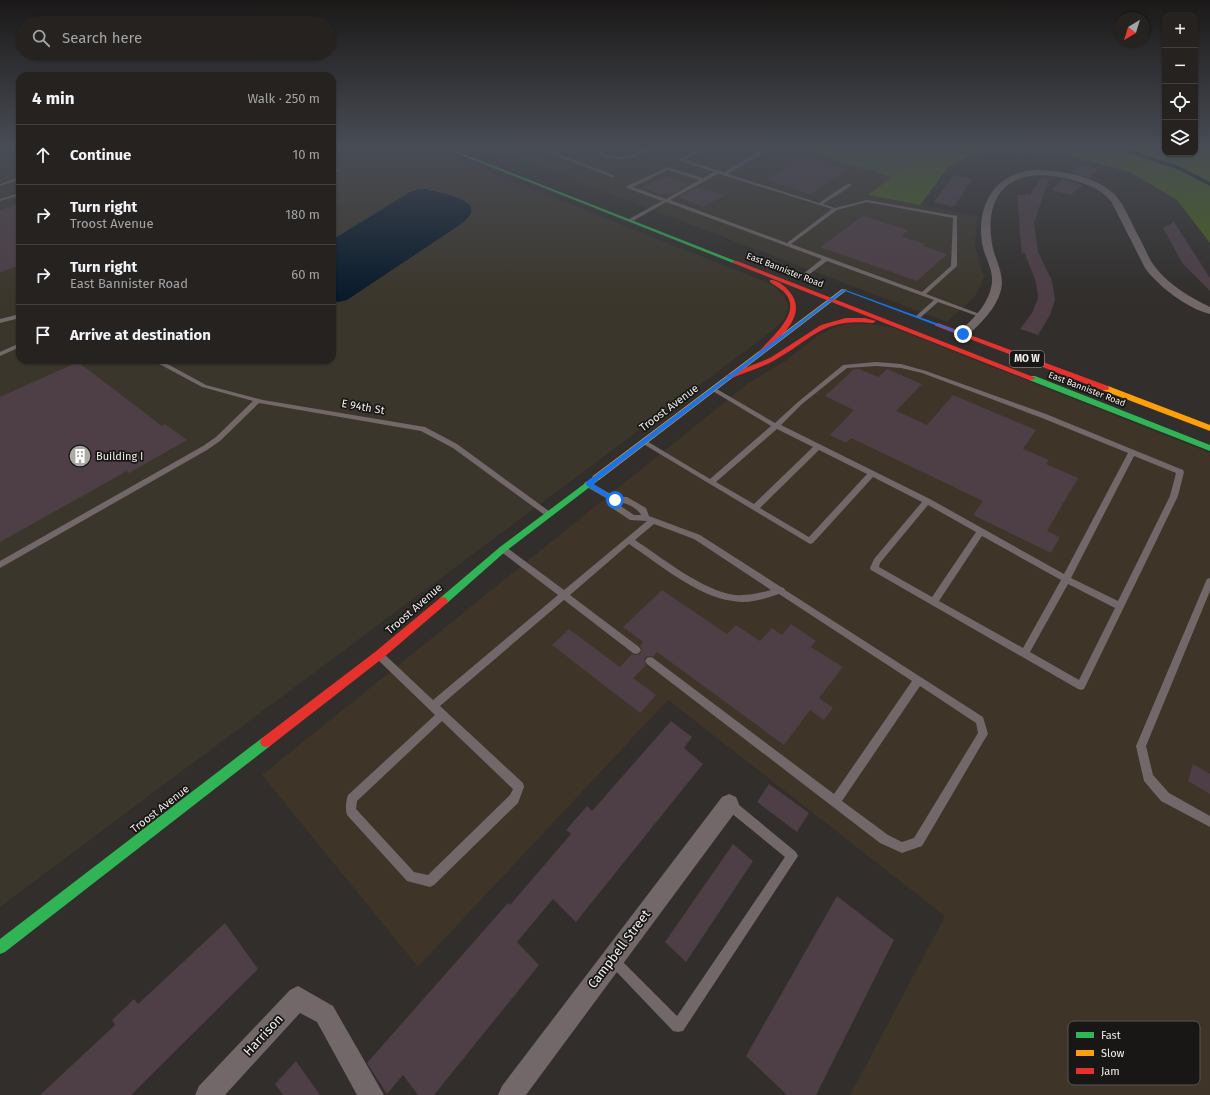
<!DOCTYPE html>
<html lang="en">
<head>
<meta charset="utf-8">
<style>
	:root { --surface:#252220; --page:#2d2a29; --text:#f1f3f6; --muted:#a3a4a5; --line:#423f3e }
	body { margin:0; font-family:"Fira Sans",sans-serif; background:var(--page); color:var(--text) }
	.controls { position:absolute; right:12px; top:12px; display:grid; overflow:hidden; border-radius:8px; box-shadow:0 1px 3px #0004 }
	.controls button { width:36px; height:36px; display:grid; place-items:center; padding:0; border:0; border-bottom:1px solid var(--line); background:var(--surface); color:var(--text); font:20px sans-serif }
	.compass { position:absolute; left:1114px; top:12px; width:36px; height:36px; border-radius:50%; background:var(--surface); box-shadow:0 1px 3px #0004; rotate:218deg }
	.stop { position:absolute; width:12px; height:12px; margin:-9px; border:3px solid #1a73e8; border-radius:50%; background:#fff }
	.stop.end { background:#1a73e8; border-color:#fff; box-shadow:0 1px 4px #0008 }
	.list { margin:0; padding:0; list-style:none }
	h2 { display:flex; justify-content:space-between; align-items:center; height:52px; margin:0; padding:0 16px; font-size:17px }
	h2 small { font-size:13px; font-weight:400; color:var(--muted) }
	.list li { display:grid; grid-template-columns:26px 1fr auto; gap:12px; align-items:center; box-sizing:border-box; height:60px; padding:0 16px; border-top:1px solid var(--line) }
	.list b { display:block; font-size:15px; white-space:nowrap }
	.list p { margin:0; font-size:13px; white-space:nowrap; color:var(--muted) }
	.list em { font-size:13px; font-style:normal; color:var(--muted) }
	.icon { flex:none; width:22px; height:22px; fill:none; stroke:currentColor; stroke-width:2; stroke-linecap:round; stroke-linejoin:round }
	.map { position:relative; flex:none; width:1210px; height:1095px; overflow:hidden }
	.search { position:absolute; background:var(--surface); box-shadow:0 1px 3px #0004; left:16px; top:16px; width:320px; height:44px; display:flex; align-items:center; gap:10px; box-sizing:border-box; padding:0 14px; border-radius:22px; color:var(--muted); font-size:15px }
	.panel { position:absolute; background:var(--surface); box-shadow:0 1px 3px #0004; left:16px; top:72px; width:320px; height:292px; border-radius:12px }
	.map>svg:first-child { display:block }
	.commercial { fill:#3e3427 }
	.built { fill:#3b362b }
	.green { fill:#475831 }
	.forest { fill:#476317 }
	.water { fill:#07192a }
	.lines { fill:none; stroke-linecap:round; stroke-linejoin:round }
	.stream { stroke:#07192a; stroke-width:3.5 }
	.building { fill:#4e3e46 }
	.lane { fill:#726769; fill-rule:evenodd }
	.street { fill:#726769; fill-rule:evenodd }
	.fast { fill:#30b455; fill-rule:evenodd }
	.slow { fill:#ff9f0a; fill-rule:evenodd }
	.jam { fill:#e5322d; fill-rule:evenodd }
	.route { fill:#1a73e8 }
	.labels { text-anchor:middle; dominant-baseline:central; stroke-width:3.5; stroke-linejoin:round; paint-order:stroke }
	.far-street-label { font-size:9px; fill:#efede9; stroke:#191715 }
	.shield { fill:#191715; stroke:#afada9; stroke-width:1 }
	.shield-label { font-size:10px; font-weight:bold; fill:#efede9 }
	.street-label { font-size:11px; fill:#efede9; stroke:#191715 }
	.poi-label { font-size:11px; fill:#efede9; stroke:#191715; text-anchor:start }
	.near-street-label { font-size:13px; fill:#efede9; stroke:#191715 }
	.key { fill:#191715; stroke:#595755; stroke-width:1 }
	.key-label { font-size:11px; fill:#efede9 }
</style>
</head>
<body>
<div class="map">
<svg width="1210" height="1095" viewBox="0 0 1210 1095">
	<rect width="100%" height="100%" fill="#312e2b"/>
	<path class="commercial" d="M846 324H870L894 328 1210 453V1095H850L945 916 668 700 418 967 262 775 747 384 785 361 816 337 831 329Z"/>
	<g class="built">
		<path d="M0 147H20V360H332V147H425L756 278 772 285 784 296 789 307 784 319 772 331 0 907Z"/>
		<path d="M486 147H805L840 162 892 177 868 195 977 216 975 247 984 277 974 298 947 322Z"/>
	</g>
	<path class="green" d="M893 147H930L892 177 840 162 869 160Z"/>
	<g class="forest">
		<path d="M805 147H893L869 160 840 162Z"/>
		<path d="M930 147H1165V153H1195V147H1210V243L1177 200 1130 172 1063 154 984 149 949 166 920 205 868 195Z"/>
	</g>
	<path class="water" d="M426 189C435 192 476 198 471 212 469 219 461 224 455 228L347 300 338 302 332 300V240L410 192 419 189Z"/>
	<g class="lines">
		<path class="stream" d="M1116 147 1179 168 1210 184"/>
	</g>
	<g class="building">
		<path d="M803 157 846 170 810 194 765 180Z"/>
		<path d="M1080 165 1099 169 1090 178 1071 172Z"/>
		<path d="M954 175 972 179 954 207 934 202Z"/>
		<path d="M665 176 689 184 670 195 665 193 662 195 642 188Z"/>
		<path d="M1042 177 1049 178 1034 223 1038 252 1052 281 1055 300 1050 315 1038 335 1020 329 1032 313 1038 298 1036 282 1024 251 1022 255 1017 195 1029 194V196Z"/>
		<path d="M1063 179 1072 182 1083 185 1071 195 1051 190Z"/>
		<path d="M698 187 724 195 704 207 678 197Z"/>
		<path d="M20 203V265L0 272V210Z"/>
		<path d="M863 216 908 230 901 236 925 244 923 246 947 254 917 281 820 247Z"/>
		<path d="M1174 222 1210 278V291L1183 264 1163 228Z"/>
		<path d="M78 362 162 426 165 424 187 440 129 473 127 471 0 542V397Z"/>
		<path d="M854 369H859L879 377 887 369 922 384 896 411 927 425 953 395 1036 430 1023 449 1049 460 1046 464 1078 478 1047 531 1060 537 1051 553 973 515 983 501 851 438 846 443 830 435 854 410 825 396Z"/>
		<path d="M662 590 727 634 736 625 760 641 772 628 782 635 791 624 816 641 811 647 843 667 819 698 833 708 824 720 810 710 784 745 657 652 653 657 650 656 646 657 644 660 646 665 633 678 656 695 640 713 552 645 569 629 620 667 632 654 636 655 640 654 642 649 640 646 643 642 623 627Z"/>
		<path d="M671 721 692 737 684 748 703 764 576 922 553 899 517 942 539 965 434 1095H418L403 1075 387 1094 367 1063 508 903 510 905 571 834 566 830 587 806 592 811Z"/>
		<path d="M1193 764 1210 774V794L1188 781Z"/>
		<path d="M769 784 809 813 797 832 757 802Z"/>
		<path d="M733 844 753 861 686 962 665 942Z"/>
		<path d="M837 896 894 940 816 1095H787L746 1056Z"/>
		<path d="M225 923 258 969 131 1095H40L115 1025 112 1020 134 999 138 1004Z"/>
		<path d="M296 1061 320 1095H283L275 1084Z"/>
	</g>
	<g class="lines">
		<g class="lane">
			<path d="M533 147H538L554 153 567 147H572L558 154 616 176 612 177Z"/>
			<path d="M604 147H608L603 150 604 154C617 158 627 158 639 152 644 150 648 147 654 147 636 160 621 162 601 156L599 150Z"/>
			<path d="M702 147H707L684 160 724 172 760 151 746 147 765 150V152L728 174 819 203 847 184H851V186L823 204 835 208 867 200 957 216V266L926 294 985 316 980 317 938 302 920 318H916V316L934 300 827 261 807 276H803V274L822 259 666 202 633 221H629V219L662 201 627 188V186L668 167 703 178 714 172 678 160ZM668 170 699 180 666 199 633 187ZM718 174 722 175 832 209 787 243 670 200ZM867 202 953 218 951 266 922 292 791 244 837 210Z"/>
			<path d="M336 169 340 170 332 174V171Z"/>
			<path d="M20 177V179L0 186V184Z"/>
			<path d="M20 193V195L0 201V199Z"/>
			<path d="M20 314V318L0 323V319Z"/>
			<path d="M20 343V347L0 356V352Z"/>
			<path d="M152 360H160L206 385 263 400 425 427 457 444 553 514 552 516H546L453 448 421 431 259 403 220 441 207 450 0 568V561L203 446 216 437 253 401 202 387Z"/>
			<path d="M876 362 901 364 926 371 1046 414 1183 470 1184 472 1178 496 1084 689 1081 690 1078 689 871 570 870 568 874 559 922 502 873 477 813 543 810 544 640 442 641 440H645L710 479 771 426 711 390V388H715L775 423 798 402 843 365ZM876 366 901 368 922 373 1042 418 1128 453 1064 574 930 499 781 425 802 404 847 368ZM777 429 813 447 754 504 716 482ZM819 450 867 474 809 537 760 508ZM1134 456 1176 473 1170 496 1118 601 1071 578ZM928 505 976 532 932 597 879 567 880 563ZM982 536 1061 580 1023 648 939 601ZM1068 584 1115 608 1079 680 1030 652Z"/>
			<path d="M588 481 616 497H627L646 508 649 516 700 535 781 587 784 588 785 590 983 717 988 734 986 737 922 846 902 853 880 843 647 664 645 661 647 658 650 657 653 658 834 794 912 681 779 594C764 599 749 604 733 601 698 597 659 564 629 544L570 595 639 647 641 650 639 653 636 654 633 653 564 600 440 706 523 783 524 787 518 803 434 885 430 887 407 881 347 815C345 809 346 801 348 795L435 715 377 659 375 656 377 653 380 652 383 653 433 700 558 595 500 551 499 549 500 547H506L564 590 647 521 630 520 612 508 611 501 585 486 584 484 585 482ZM619 502C625 502 639 509 641 515H634L619 505ZM654 524 694 539 771 590C760 593 747 596 735 595 703 591 661 557 635 540ZM920 686 976 723 978 733 914 838 902 842 888 835 842 801ZM442 721 513 789 510 795 428 875 414 872 356 809 357 801Z"/>
			<path d="M1210 578V591L1146 746 1153 775 1169 793 1210 816V827L1161 801 1144 781 1136 746 1206 581 1207 579Z"/>
			<path d="M729 799 733 800 796 852 798 856 683 1031 678 1032 673 1031 610 965 608 961 610 957 614 955 618 957 677 1016 785 857 725 808 724 804 725 800Z"/>
		</g>
		<g class="street">
			<path d="M1039 170C1064 171 1099 177 1116 196 1125 206 1133 227 1140 239 1145 248 1149 260 1156 268 1170 286 1190 297 1210 307V314C1188 309 1158 286 1145 268L1112 203C1102 187 1076 180 1058 177 1010 168 984 195 992 243 994 259 1005 273 1001 290 996 309 981 323 967 336H959L957 334 959 332C974 318 990 303 992 282 993 268 984 256 982 243 976 203 997 170 1039 170Z"/>
			<path d="M729 794 736 797 739 804 736 811 526 1095H498L502 1086 722 797Z"/>
			<path d="M298 986 333 1006 384 1095H357L317 1022 300 1013 225 1095H195L199 1086 290 990Z"/>
		</g>
		<g class="fast">
			<path d="M441 147H446L738 262 733 263Z"/>
			<path d="M1029 376H1035L1210 445V451L1029 380Z"/>
			<path d="M596 475 600 478 599 480 506 551 446 604 443 605 440 604 438 601 440 598 500 547Z"/>
			<path d="M266 737 270 738 272 742 270 746 5 952 0 954V939L262 738Z"/>
		</g>
		<g class="slow">
			<path d="M842 289 847 290 599 480H593L592 478 593 476Z"/>
			<path d="M1102 386H1108L1210 425V431L1102 390Z"/>
		</g>
		<g class="jam">
			<path d="M733 261H737L1036 378 1032 380H1029L733 263Z"/>
			<path d="M770 280C776 279 784 285 788 290 810 314 781 336 764 353L762 354 759 352C771 336 805 312 783 291 779 288 774 285 770 282Z"/>
			<path d="M846 318H865L876 321 873 323C822 318 814 338 775 360 761 368 746 372 732 378H729L725 376 770 358 821 325Z"/>
			<path d="M938 323 1108 386 1109 388 1108 390H1102L936 326 935 325Z"/>
			<path d="M443 597 446 598 448 601 446 604 383 658 270 746 266 747 262 746 260 742 262 738 375 652 440 598Z"/>
		</g>
	</g>
	<linearGradient id="sky" x2="0" y2="1"><stop stop-color="#1b1918"/><stop offset="0.49" stop-color="#484c55"/><stop offset="1" stop-color="#484c55" stop-opacity="0"/></linearGradient>
	<rect width="1210" height="300" fill="url(#sky)"/>
	<path class="route" d="M843 289 966 334 962 335 845 291 593 484 617 499V502H613L586 485V482Z"/>
	<defs>
		<g id="building-disc" transform="scale(1.15)"><circle r="9.5" fill="#acaaa6" stroke="#191715"/><path d="M-4-6H4V6H1V3H-1V6H-4ZM-2.5-4.3h1.7v1.8h-1.7ZM.8-4.3h1.7v1.8H.8ZM-2.5-1h1.7V.8h-1.7ZM.8-1h1.7V.8H.8Z" fill="#fff"/></g>
	</defs>
	<g fill-rule="evenodd">
		<use href="#building-disc" x="80" y="456"/>
	</g>
	<g class="labels">
		<g class="far-street-label">
			<text transform="translate(785 270) rotate(21)">East Bannister Road</text>
			<text transform="translate(1087 389) rotate(21)">East Bannister Road</text>
		</g>
		<rect class="shield" x="1010" y="351" width="34" height="16" rx="3"/>
		<g class="shield-label">
			<text x="1027" y="359">MO W</text>
		</g>
		<g class="street-label">
			<text transform="translate(363 407) rotate(10)">E 94th St</text>
			<text transform="translate(669 408) rotate(-37)">Troost Avenue</text>
			<text transform="translate(414 609) rotate(-41)">Troost Avenue</text>
			<text transform="translate(160 809) rotate(-38)">Troost Avenue</text>
		</g>
		<g class="poi-label">
			<text x="96" y="456">Building I</text>
		</g>
		<g class="near-street-label">
			<text transform="translate(619 949) rotate(-53)">Campbell Street</text>
			<text transform="translate(263 1035) rotate(-47)">Harrison</text>
		</g>
	</g>
	<rect x="1068" y="1021" width="132" height="64" rx="6" class="key"/>
	<rect x="1076" y="1032" width="18" height="6" fill="#30b455"/>
	<rect x="1076" y="1050" width="18" height="6" fill="#ff9f0a"/>
	<rect x="1076" y="1068" width="18" height="6" fill="#e5322d"/>
	<g class="key-label">
		<text x="1101" y="1039">Fast</text>
		<text x="1101" y="1057">Slow</text>
		<text x="1101" y="1075">Jam</text>
	</g>
</svg>
<div class="controls">
<button>+</button>
<button>−</button>
<button><svg class="icon" aria-label="locate" viewBox="0 0 24 24"><circle cx="12" cy="12" r="6"/><path d="M12 2v4M12 18v4M2 12h4M18 12h4"/></svg></button>
<button><svg class="icon" aria-label="layers" viewBox="0 0 24 24"><path d="M12 4l9 5-9 5-9-5zM3 14l9 5 9-5"/></svg></button>
</div>
<svg class="compass" viewBox="-18 -18 36 36"><path d="M0-13l5 13h-10z" fill="#e53935"/><path d="M0 13l5-13h-10z" fill="#a3a4a5"/></svg>
<div class="stop" style="left:615px;top:500px"></div>
<div class="stop end" style="left:963px;top:334px"></div>
<div class="search"><svg class="icon" aria-label="search" viewBox="0 0 24 24"><circle cx="10" cy="10" r="6"/><path d="M15 15l6 6"/></svg>Search here</div>
<section class="panel">
<h2>4 min<small>Walk · 250 m</small></h2>
<ul class="list">
<li><svg class="icon" aria-label="ahead" viewBox="0 0 24 24"><path d="M12 20V5M6 11l6-6 6 6"/></svg><div><b>Continue</b></div><em>10 m</em></li>
<li><svg class="icon" aria-label="right" viewBox="0 0 24 24"><path d="M7 20v-9h11M14 6l5 5-5 5"/></svg><div><b>Turn right</b><p>Troost Avenue</p></div><em>180 m</em></li>
<li><svg class="icon" aria-label="right" viewBox="0 0 24 24"><path d="M7 20v-9h11M14 6l5 5-5 5"/></svg><div><b>Turn right</b><p>East Bannister Road</p></div><em>60 m</em></li>
<li><svg class="icon" aria-label="arrive" viewBox="0 0 24 24"><path d="M6 21V4h12l-3 4 3 4H6"/></svg><div><b>Arrive at destination</b></div></li>
</ul>
</section>
</div>
</body>
</html>
